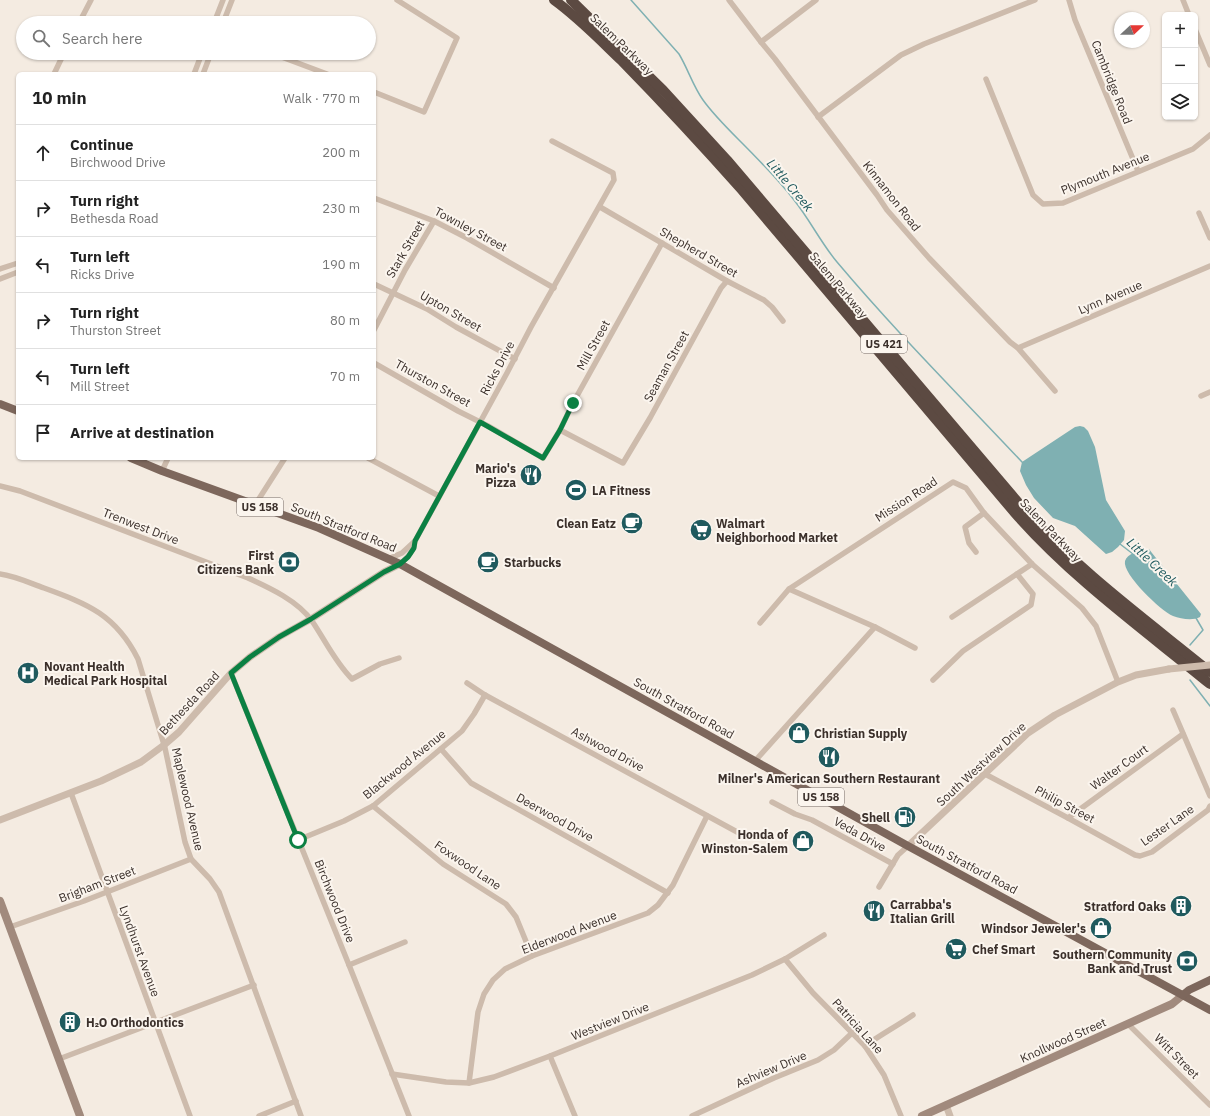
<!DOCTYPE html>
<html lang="en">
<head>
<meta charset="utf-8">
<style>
	:root { --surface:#fff; --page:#f6f6f6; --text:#222; --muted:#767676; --line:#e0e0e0 }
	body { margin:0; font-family:"IBM Plex Sans",sans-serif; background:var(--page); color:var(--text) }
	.controls { position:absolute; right:12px; top:12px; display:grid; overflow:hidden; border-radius:6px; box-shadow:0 1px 3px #0004 }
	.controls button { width:36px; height:36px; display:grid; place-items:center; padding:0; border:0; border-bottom:1px solid var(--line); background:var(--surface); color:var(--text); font:20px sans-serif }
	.compass { position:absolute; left:1114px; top:12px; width:36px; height:36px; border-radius:50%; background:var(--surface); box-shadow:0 1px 3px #0004; rotate:68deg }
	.stop { position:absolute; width:12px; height:12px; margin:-9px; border:3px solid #0b8043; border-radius:50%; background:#fff }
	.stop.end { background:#0b8043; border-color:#fff; box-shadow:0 1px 4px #0008 }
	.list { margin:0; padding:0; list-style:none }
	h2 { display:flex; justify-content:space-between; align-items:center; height:52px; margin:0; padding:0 16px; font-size:17px }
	h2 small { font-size:13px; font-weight:400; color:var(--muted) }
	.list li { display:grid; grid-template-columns:26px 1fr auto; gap:12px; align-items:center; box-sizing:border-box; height:56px; padding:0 16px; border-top:1px solid var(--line) }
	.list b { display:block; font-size:15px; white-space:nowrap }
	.list p { margin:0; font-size:13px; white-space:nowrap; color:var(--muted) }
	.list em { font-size:13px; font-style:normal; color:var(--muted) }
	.icon { flex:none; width:22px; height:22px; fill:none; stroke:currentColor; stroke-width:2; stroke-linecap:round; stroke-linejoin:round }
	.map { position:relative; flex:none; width:1210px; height:1116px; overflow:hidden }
	.search { position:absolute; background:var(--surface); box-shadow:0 1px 3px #0004; left:16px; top:16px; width:360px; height:44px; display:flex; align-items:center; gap:10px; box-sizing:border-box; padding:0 14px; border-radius:22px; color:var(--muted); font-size:15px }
	.panel { position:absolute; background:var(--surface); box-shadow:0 1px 3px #0004; left:16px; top:72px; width:360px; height:388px; border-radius:6px }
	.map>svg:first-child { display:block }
	.water { fill:#7fb0b2 }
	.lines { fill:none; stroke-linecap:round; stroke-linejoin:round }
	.stream { stroke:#7fb0b2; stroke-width:1.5 }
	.minor { stroke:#cdbbac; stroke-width:5.5 }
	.tertiary { stroke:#cdbbac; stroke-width:7 }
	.secondary { stroke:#a18a7d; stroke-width:8 }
	.primary { stroke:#7d675c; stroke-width:8 }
	.motorway { stroke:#5c4a42; stroke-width:10 }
	.tertiary-bridge { stroke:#cdbbac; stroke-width:7 }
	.route { stroke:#0b8043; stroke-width:5 }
	.labels { text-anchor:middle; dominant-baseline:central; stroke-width:4; stroke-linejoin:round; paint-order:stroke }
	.shield { fill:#fbf5ee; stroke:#756b66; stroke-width:1 }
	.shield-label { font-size:11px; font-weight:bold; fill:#3b302b }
	.street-label { font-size:12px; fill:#3b302b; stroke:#fbf5ee }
	.poi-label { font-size:12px; font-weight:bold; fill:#3b302b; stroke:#fbf5ee; text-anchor:end }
	.water-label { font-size:13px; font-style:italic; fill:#1f5a5e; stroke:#fbf5ee }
</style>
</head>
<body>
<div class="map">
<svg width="1210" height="1116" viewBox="0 0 1210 1116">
	<rect width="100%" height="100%" fill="#f4ebe1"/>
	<g class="water">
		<path d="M1080 426 1084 427 1088 431 1095 447 1106 500 1125 531 1124 540 1118 547 1112 552 1106 554 1075 526 1053 518 1034 498 1026 485 1020 471 1022 462 1075 427Z"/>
		<path d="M1145 549H1149L1152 553 1201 614 1200 617C1193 621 1181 619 1173 616 1161 611 1122 574 1125 561 1127 554 1139 550 1145 549Z"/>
	</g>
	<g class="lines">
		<g class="stream">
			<path d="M631 0 679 54C688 69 693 86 703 100 713 114 726 127 739 140 758 159 778 179 794 200 810 220 821 243 837 262 896 332 960 396 1022 462"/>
			<path d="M1120 544 1133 554"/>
			<path d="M1190 645 1203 630 1196 618"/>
			<path d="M1190 680 1210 706"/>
		</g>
		<g class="minor">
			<path d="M729 0 761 42 775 59 877 195 887 210 929 258 1010 342 1018 348 1055 391"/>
			<path d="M1069 0 1075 20 1138 171"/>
			<path d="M1183 0 1189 15"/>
			<path d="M79 23 91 0"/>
			<path d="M214 23 223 0"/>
			<path d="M223 23 232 0"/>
			<path d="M1195 29 1210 65"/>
			<path d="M761 42 816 0"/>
			<path d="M271 53 327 74"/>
			<path d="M54 74 64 53"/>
			<path d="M194 74 202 53"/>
			<path d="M203 74 211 53"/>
			<path d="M986 79 1033 195 1043 204 1063 203 1193 149 1210 135"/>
			<path d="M374 92 424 112 457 38 397 0"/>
			<path d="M818 117 901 55 924 44 1035 0"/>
			<path d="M374 198 434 221 467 238 554 288"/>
			<path d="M600 207 727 281 764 300 772 307 783 321"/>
			<path d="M1199 213 1210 238"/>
			<path d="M0 269 18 263"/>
			<path d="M0 279 18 272"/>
			<path d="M374 284 427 309 456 327 515 359"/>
			<path d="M374 330 405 270 434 221"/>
			<path d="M1018 348 1210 266"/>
			<path d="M374 363 458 411 488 426 543 458 560 430 573 403 662 243"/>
			<path d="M1201 396 1210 392"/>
			<path d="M560 430 623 463 650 418 721 288 727 281"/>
			<path d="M368 458 439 496"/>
			<path d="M162 471 168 458"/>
			<path d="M0 486 20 491 248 578C270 588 298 601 312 621 325 640 335 662 352 679L380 664 399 658"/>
			<path d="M255 505 285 458"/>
			<path d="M976 552 969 543 965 527 984 513"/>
			<path d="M388 559 402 553 415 541"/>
			<path d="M400 564C408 557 414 551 415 541L507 373 531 327 614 180 613 173 552 141"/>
			<path d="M0 574C15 576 30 583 44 588 88 604 116 615 138 659L165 748 185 842 191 859 210 879 219 892 301 1116"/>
			<path d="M789 589 875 627 915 648"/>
			<path d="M952 617 1032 564"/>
			<path d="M760 623 789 589 953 482 966 488 984 513 1032 564 1082 608 1096 626 1118 682"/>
			<path d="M231 673 349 965 409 1116"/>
			<path d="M933 680 963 651 1031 605 1033 594 1017 574"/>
			<path d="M467 683 485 695 739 833"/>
			<path d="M1173 710 1210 796"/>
			<path d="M441 749 471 783 668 893"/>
			<path d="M755 761 875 627"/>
			<path d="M985 774 1068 818 1135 855 1140 856 1152 852 1208 810 1210 806"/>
			<path d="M71 793 190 1116"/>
			<path d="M772 802 795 814 812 820 893 864"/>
			<path d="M373 806 443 864 506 904 516 917 532 956"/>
			<path d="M1068 818 1183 734"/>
			<path d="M298 840 344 821 373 806 462 731 474 714 485 695"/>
			<path d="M879 887 898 855 908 846"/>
			<path d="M10 927 84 901 191 859"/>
			<path d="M785 959 813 993 865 1046 884 1075 901 1116"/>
			<path d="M349 965 405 942"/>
			<path d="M1128 1024 1210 1105"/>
			<path d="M865 1046C880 1035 897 1026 913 1015"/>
			<path d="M550 1056 575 1116"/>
			<path d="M59 1059 254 985"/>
			<path d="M392 1074 446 1082 469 1083 494 1077 550 1056 752 975 785 959 824 935"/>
			<path d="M469 1083 478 1012 484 994 493 980 505 969 532 956 648 913 658 905 673 885 707 816"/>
			<path d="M259 1116 296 1101"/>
			<path d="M692 1116 774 1078 818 1060 834 1050 852 1033"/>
		</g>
		<g class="tertiary">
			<path d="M0 820 101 781 141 762 164 745 179 732 231 673 250 657 279 637 311 619 384 572 400 564"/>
			<path d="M908 846 1028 733 1055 715 1118 682 1136 675 1169 669"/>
			<path d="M946 1105 950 1116"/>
		</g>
		<g class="secondary">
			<path d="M0 901 80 1116"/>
			<path d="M922 1116 1172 1004 1183 995"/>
		</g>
		<g class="primary">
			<path d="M0 404 18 411"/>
			<path d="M131 458 162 471 319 528 400 564 908 846 1210 1010"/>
			<path d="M1183 995 1189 990 1210 980"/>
		</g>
		<g class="motorway">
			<path d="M554 0C579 18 600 40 622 61 663 103 703 146 742 190L1015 513C1072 578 1143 629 1210 684"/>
			<path d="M571 0 663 90 727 160 1022 507C1077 570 1145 619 1210 672"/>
		</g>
		<path class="tertiary-bridge" d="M1169 669 1210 665"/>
	</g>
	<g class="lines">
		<path class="route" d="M298 840 231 673 250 657 279 637 311 619 384 572 400 564 408 557 414 548 415 541 480 422 543 458 560 430 573 403"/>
	</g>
	<defs>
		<g id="restaurant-disc" transform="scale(1.15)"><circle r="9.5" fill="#1f5a5e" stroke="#fbf5ee"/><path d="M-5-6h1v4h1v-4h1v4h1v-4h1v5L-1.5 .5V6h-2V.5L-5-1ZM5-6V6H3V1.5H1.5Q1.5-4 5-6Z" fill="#fff"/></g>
		<g id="stadium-disc" transform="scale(1.15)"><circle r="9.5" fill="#1f5a5e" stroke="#fbf5ee"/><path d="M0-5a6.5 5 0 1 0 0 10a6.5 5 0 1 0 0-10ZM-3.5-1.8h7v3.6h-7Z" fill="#fff"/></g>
		<g id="cafe-disc" transform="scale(1.15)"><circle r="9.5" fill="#1f5a5e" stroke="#fbf5ee"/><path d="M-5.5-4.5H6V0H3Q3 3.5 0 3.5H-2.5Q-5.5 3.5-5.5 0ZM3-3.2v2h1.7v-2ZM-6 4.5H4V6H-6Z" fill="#fff"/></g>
		<g id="supermarket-disc" transform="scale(1.15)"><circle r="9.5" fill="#1f5a5e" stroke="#fbf5ee"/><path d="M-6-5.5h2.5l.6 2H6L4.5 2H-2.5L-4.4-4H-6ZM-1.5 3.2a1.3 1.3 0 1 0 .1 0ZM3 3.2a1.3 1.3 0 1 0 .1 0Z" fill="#fff"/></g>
		<g id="bank-disc" transform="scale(1.15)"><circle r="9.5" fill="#1f5a5e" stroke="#fbf5ee"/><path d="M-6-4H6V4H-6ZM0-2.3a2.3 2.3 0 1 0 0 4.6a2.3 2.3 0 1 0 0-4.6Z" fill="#fff"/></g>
		<g id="hospital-disc" transform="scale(1.15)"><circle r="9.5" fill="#1f5a5e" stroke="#fbf5ee"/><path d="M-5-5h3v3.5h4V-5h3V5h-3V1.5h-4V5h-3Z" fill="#fff"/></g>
		<g id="shop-disc" transform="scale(1.15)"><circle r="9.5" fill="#1f5a5e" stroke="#fbf5ee"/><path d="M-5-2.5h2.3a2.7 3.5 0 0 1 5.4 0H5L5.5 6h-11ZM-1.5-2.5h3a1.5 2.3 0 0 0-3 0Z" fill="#fff"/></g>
		<g id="fuel-disc" transform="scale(1.15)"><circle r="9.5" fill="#1f5a5e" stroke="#fbf5ee"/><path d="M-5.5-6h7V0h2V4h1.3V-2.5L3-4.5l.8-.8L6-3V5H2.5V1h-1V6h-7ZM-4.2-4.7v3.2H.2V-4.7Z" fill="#fff"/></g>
		<g id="building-disc" transform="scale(1.15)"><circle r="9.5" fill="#1f5a5e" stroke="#fbf5ee"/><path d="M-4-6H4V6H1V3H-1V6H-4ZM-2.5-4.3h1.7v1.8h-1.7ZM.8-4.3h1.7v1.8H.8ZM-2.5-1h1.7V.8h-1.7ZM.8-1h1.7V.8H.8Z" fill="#fff"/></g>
	</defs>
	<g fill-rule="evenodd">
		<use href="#restaurant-disc" x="531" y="475"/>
		<use href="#stadium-disc" x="576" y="490"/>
		<use href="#cafe-disc" x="632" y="523"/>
		<use href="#supermarket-disc" x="701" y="530"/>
		<use href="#bank-disc" x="289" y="562"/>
		<use href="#cafe-disc" x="488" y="562"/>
		<use href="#hospital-disc" x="28" y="673"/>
		<use href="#shop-disc" x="799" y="733"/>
		<use href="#restaurant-disc" x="829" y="757"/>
		<use href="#fuel-disc" x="905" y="817"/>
		<use href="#shop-disc" x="803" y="841"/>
		<use href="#building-disc" x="1181" y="906"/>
		<use href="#restaurant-disc" x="874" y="911"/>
		<use href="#shop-disc" x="1101" y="928"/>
		<use href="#supermarket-disc" x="956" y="949"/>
		<use href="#bank-disc" x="1187" y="961"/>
		<use href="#building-disc" x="70" y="1022"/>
	</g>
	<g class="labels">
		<g class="shield">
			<rect x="861" y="335" width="46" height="18" rx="3"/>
			<rect x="237" y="498" width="46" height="18" rx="3"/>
			<rect x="798" y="788" width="46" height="18" rx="3"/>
		</g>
		<g class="shield-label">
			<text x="884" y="344">US 421</text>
			<text x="260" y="507">US 158</text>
			<text x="821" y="797">US 158</text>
		</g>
		<g class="street-label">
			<text transform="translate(622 44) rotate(44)">Salem Parkway</text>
			<text transform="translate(1112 82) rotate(68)">Cambridge Road</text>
			<text transform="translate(1105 173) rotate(-22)">Plymouth Avenue</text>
			<text transform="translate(892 196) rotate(52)">Kinnamon Road</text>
			<text transform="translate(471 229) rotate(28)">Townley Street</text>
			<text transform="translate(405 249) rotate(-60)">Stark Street</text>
			<text transform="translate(699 252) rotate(30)">Shepherd Street</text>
			<text transform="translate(839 285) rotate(50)">Salem Parkway</text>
			<text transform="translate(1110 297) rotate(-23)">Lynn Avenue</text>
			<text transform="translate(451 311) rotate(30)">Upton Street</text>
			<text transform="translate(593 345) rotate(-61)">Mill Street</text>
			<text transform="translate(666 366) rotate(-61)">Seaman Street</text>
			<text transform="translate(497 368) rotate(-62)">Ricks Drive</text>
			<text transform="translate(433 383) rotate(29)">Thurston Street</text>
			<text transform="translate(906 499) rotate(-33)">Mission Road</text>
			<text transform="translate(141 526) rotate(21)">Trenwest Drive</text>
			<text transform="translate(344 527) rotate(22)">South Stratford Road</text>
			<text transform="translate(1051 530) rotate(46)">Salem Parkway</text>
			<text transform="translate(189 703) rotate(-47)">Bethesda Road</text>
			<text transform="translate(684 708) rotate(29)">South Stratford Road</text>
			<text transform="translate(608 749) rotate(28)">Ashwood Drive</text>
			<text transform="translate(404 764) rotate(-39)">Blackwood Avenue</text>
			<text transform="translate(981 764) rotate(-43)">South Westview Drive</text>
			<text transform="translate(1119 767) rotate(-36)">Walter Court</text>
			<text transform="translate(188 799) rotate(77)">Maplewood Avenue</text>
			<text transform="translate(1065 804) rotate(28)">Philip Street</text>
			<text transform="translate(555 817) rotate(29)">Deerwood Drive</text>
			<text transform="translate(1167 825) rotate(-35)">Lester Lane</text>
			<text transform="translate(860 834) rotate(29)">Veda Drive</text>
			<text transform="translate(967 864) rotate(28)">South Stratford Road</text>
			<text transform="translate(468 865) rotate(34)">Foxwood Lane</text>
			<text transform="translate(97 884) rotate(-21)">Brigham Street</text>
			<text transform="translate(335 901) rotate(68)">Birchwood Drive</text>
			<text transform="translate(569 932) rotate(-21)">Elderwood Avenue</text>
			<text transform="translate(140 951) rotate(70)">Lyndhurst Avenue</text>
			<text transform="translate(610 1021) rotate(-22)">Westview Drive</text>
			<text transform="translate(858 1026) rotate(48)">Patricia Lane</text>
			<text transform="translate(1063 1040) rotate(-24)">Knollwood Street</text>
			<text transform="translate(1177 1056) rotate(45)">Witt Street</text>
			<text transform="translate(771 1069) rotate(-23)">Ashview Drive</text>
		</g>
		<g class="poi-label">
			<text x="516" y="468">Mario's<tspan x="516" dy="14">Pizza</tspan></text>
			<text x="592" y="490" text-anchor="start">LA Fitness</text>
			<text x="616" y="523">Clean Eatz</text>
			<text x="716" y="523" text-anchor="start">Walmart<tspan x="716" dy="14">Neighborhood Market</tspan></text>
			<text x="274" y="555">First<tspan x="274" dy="14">Citizens Bank</tspan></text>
			<text x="504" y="562" text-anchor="start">Starbucks</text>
			<text x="44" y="666" text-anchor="start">Novant Health<tspan x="44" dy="14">Medical Park Hospital</tspan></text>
			<text x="814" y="733" text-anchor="start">Christian Supply</text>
			<text x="829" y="778" text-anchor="middle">Milner's American Southern Restaurant</text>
			<text x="890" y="817">Shell</text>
			<text x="788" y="834">Honda of<tspan x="788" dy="14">Winston-Salem</tspan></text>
			<text x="890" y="904" text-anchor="start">Carrabba's<tspan x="890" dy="14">Italian Grill</tspan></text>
			<text x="1166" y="906">Stratford Oaks</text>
			<text x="1086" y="928">Windsor Jeweler's</text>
			<text x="972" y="949" text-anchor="start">Chef Smart</text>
			<text x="1172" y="954">Southern Community<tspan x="1172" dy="14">Bank and Trust</tspan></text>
			<text x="86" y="1022" text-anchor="start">H₂O Orthodontics</text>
		</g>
		<g class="water-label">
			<text transform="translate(790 185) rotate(50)">Little Creek</text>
			<text transform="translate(1152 562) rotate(43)">Little Creek</text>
		</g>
	</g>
</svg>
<div class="controls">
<button>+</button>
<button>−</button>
<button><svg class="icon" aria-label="layers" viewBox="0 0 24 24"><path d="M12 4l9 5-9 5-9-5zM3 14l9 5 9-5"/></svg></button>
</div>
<svg class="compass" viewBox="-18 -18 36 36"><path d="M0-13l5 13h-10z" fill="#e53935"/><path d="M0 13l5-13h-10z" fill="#767676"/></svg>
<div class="stop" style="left:298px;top:840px"></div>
<div class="stop end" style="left:573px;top:403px"></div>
<div class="search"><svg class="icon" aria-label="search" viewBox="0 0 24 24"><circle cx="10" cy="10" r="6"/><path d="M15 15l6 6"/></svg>Search here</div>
<section class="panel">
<h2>10 min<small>Walk · 770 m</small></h2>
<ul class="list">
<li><svg class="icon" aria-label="ahead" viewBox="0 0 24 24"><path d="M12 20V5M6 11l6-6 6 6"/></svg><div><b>Continue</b><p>Birchwood Drive</p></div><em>200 m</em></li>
<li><svg class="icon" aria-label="right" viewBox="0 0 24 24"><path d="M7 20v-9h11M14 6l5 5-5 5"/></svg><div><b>Turn right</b><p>Bethesda Road</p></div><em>230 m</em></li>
<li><svg class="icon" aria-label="left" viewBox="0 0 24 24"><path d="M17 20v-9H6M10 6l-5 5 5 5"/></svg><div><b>Turn left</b><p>Ricks Drive</p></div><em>190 m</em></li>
<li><svg class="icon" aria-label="right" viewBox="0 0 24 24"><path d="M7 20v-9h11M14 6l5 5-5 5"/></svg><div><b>Turn right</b><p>Thurston Street</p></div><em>80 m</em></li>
<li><svg class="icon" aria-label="left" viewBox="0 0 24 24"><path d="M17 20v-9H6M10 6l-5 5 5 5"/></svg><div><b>Turn left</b><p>Mill Street</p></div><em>70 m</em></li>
<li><svg class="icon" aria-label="arrive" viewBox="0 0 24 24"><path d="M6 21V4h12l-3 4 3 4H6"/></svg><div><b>Arrive at destination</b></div></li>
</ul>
</section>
</div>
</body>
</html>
